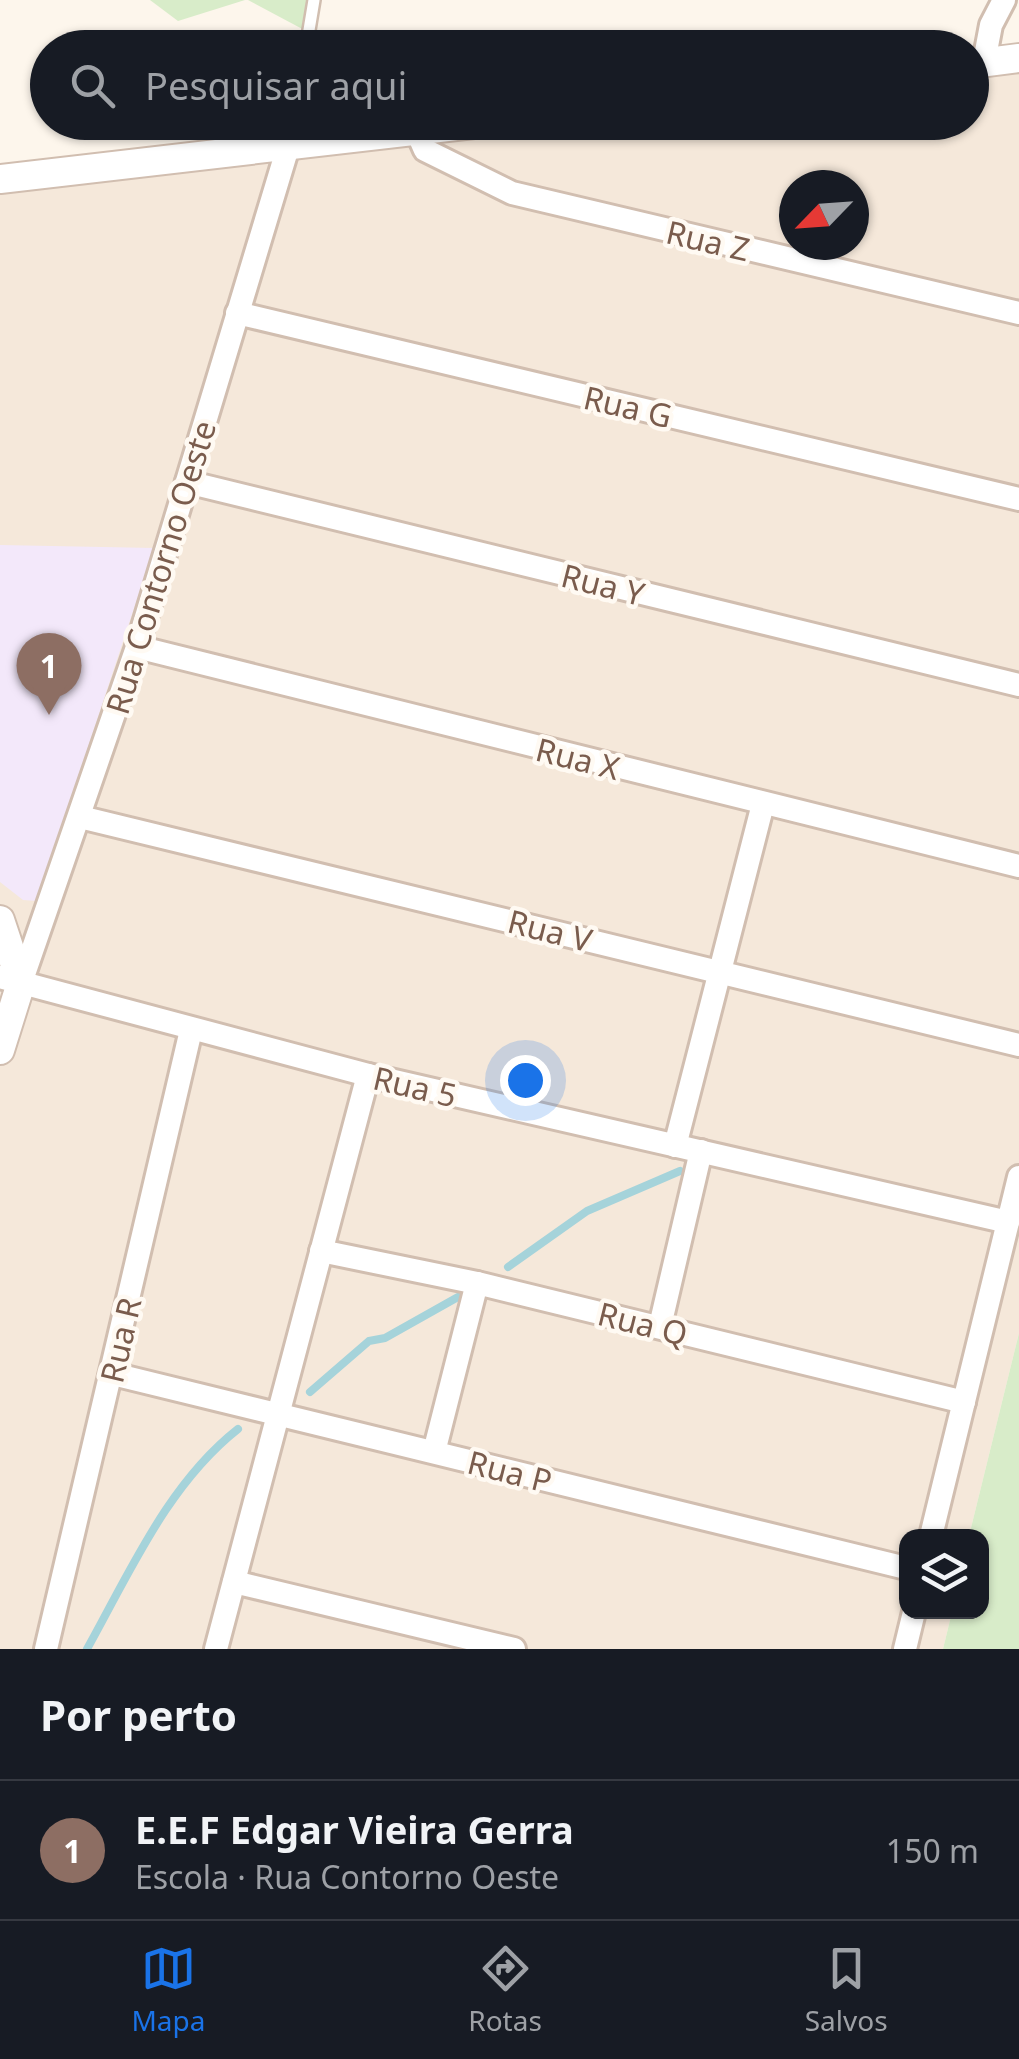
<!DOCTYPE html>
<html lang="pt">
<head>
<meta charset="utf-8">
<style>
	:root { --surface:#171b24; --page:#20242c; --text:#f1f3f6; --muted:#9ea1a6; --line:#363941; --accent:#1a73e8 }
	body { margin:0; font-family:"Noto Sans",sans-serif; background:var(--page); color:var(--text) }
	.controls { position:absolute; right:30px; bottom:30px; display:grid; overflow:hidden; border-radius:20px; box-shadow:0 2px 8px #0004 }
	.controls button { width:90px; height:90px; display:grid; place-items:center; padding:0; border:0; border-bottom:2px solid var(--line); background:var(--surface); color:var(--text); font:50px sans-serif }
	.compass { position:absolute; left:779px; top:170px; width:90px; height:90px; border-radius:50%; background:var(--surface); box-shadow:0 2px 8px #0004; rotate:245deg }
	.you { position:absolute; left:525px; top:1080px; width:35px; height:35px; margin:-25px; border:8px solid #fff; border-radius:50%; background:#1a73e8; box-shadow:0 0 0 15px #1a73e833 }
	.badge { display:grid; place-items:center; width:65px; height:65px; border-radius:50%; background:var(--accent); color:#fff; font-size:32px; font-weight:700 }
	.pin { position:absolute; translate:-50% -82px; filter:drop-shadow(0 2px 5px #0008) }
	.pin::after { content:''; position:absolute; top:52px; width:35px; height:30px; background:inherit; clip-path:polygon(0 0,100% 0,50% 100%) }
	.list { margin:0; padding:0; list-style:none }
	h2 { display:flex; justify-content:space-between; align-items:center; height:130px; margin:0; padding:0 40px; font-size:42px }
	h2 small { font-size:32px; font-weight:400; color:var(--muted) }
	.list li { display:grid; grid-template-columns:65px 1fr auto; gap:30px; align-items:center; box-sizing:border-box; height:140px; padding:0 40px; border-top:2px solid var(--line) }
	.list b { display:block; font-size:38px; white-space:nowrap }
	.list p { margin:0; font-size:32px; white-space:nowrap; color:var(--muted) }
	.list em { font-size:32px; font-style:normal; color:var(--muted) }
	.icon { flex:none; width:55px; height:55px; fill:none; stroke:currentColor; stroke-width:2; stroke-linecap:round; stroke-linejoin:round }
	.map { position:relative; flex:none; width:1019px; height:1649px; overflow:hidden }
	.search { position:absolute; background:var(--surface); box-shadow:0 2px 8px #0004; left:30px; right:30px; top:30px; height:110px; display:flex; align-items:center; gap:25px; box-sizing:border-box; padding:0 35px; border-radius:55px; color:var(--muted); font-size:38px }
	.sheet { height:270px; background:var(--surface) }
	nav { display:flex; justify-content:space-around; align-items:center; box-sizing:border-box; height:140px; border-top:2px solid var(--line); background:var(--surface); font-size:28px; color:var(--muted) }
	nav a { display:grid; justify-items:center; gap:5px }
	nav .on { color:var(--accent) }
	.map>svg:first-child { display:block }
	.residential { fill:#f5e8da; fill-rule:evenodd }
	.education { fill:#f3e8fa }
	.green { fill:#d8ecc9 }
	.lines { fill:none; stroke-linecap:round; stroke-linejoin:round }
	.stream { stroke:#a5d3da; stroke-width:8 }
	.service-casing { stroke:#d1beb0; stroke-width:16 }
	.minor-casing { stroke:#d1beb0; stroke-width:28 }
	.tertiary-casing { stroke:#d1beb0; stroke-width:32 }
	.service { stroke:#fff; stroke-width:11 }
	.minor { stroke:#fff; stroke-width:22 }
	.tertiary { stroke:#fff; stroke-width:28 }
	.labels { text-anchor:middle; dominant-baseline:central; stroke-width:9; stroke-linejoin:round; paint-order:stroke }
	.street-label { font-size:32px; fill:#7a5c4d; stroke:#fffaf3 }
</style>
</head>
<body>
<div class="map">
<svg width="1019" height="1649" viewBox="0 0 1019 1649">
	<rect width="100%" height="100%" fill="#fdf6ec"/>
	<path class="residential" d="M1019 58V1333L969 1536H906V1612H952L943 1649H0V179L492 122H972V64ZM794 185H854V245H794Z"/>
	<path class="education" d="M0 545 154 548 37 901 23 900 0 882Z"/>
	<g class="green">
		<path d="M150 0H245L178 21Z"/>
		<path d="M248 0H316L308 32Z"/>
		<path d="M1019 1333V1649H943L952 1612H982V1536H969Z"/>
	</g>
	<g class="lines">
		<g class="stream">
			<path d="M508 1267 587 1211 680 1171"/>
			<path d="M310 1392 369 1341 385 1338 458 1297"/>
			<path d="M87 1649C130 1572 168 1484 238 1429"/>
		</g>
		<g class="service-casing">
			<path id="service" d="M306 48 314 0"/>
		</g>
		<g class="minor-casing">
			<g id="minor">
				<path d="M984 62 991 25 1004 0"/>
				<path d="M417 132 425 150 512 193 1019 313"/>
				<path d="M237 313 1019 499"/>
				<path d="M187 482 1019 685"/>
				<path d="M137 647 1019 866"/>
				<path d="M80 817 1019 1045"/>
				<path d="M0 977 368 1075 1008 1222"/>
				<path d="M21 983 137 647 288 147"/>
				<path d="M675 1146 763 804"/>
				<path d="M321 1251 477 1283 964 1402"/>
				<path d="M660 1326 701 1151"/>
				<path d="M113 1374 906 1568"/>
				<path d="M434 1452 477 1283"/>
				<path d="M931 1536 1019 1177"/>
				<path d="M234 1582 514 1649"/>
				<path d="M46 1649 191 1030"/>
				<path d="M216 1649 368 1075"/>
				<path d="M905 1649 914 1612"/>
			</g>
		</g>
		<g class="tertiary-casing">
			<g id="tertiary">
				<path d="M972 64 1019 58"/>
				<path d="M0 179 491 122"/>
				<path d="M0 920 21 983 0 1050"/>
			</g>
		</g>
		<use href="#service" class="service"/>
		<use href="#minor" class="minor"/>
		<use href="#tertiary" class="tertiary"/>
	</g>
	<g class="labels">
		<g class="street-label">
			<text transform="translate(708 240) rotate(13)">Rua Z</text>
			<text transform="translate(628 406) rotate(13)">Rua G</text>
			<text transform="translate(160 567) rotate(-73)">Rua Contorno Oeste</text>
			<text transform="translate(603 584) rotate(14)">Rua Y</text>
			<text transform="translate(578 758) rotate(14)">Rua X</text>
			<text transform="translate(550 930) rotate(14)">Rua V</text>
			<text transform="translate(415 1086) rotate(13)">Rua 5</text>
			<text transform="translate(643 1323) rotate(14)">Rua Q</text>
			<text transform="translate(120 1340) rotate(-77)">Rua R</text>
			<text transform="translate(510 1471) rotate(14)">Rua P</text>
		</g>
	</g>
</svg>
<div class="controls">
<button><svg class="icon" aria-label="layers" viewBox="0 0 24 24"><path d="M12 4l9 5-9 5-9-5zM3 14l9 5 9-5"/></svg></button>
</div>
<svg class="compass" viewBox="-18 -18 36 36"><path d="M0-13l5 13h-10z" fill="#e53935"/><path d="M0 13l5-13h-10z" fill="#9ea1a6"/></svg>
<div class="you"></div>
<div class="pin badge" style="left:49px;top:715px;background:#8d6e63">1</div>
<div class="search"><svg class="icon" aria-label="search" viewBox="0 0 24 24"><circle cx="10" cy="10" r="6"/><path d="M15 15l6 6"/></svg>Pesquisar aqui</div>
</div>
<section class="sheet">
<h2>Por perto<small></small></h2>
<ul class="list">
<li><span class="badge" style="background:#8d6e63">1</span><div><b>E.E.F Edgar Vieira Gerra</b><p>Escola · Rua Contorno Oeste</p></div><em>150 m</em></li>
</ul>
</section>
<nav>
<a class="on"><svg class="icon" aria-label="map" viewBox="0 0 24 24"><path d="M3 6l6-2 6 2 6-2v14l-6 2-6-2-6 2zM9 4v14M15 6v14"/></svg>Mapa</a>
<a><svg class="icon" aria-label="directions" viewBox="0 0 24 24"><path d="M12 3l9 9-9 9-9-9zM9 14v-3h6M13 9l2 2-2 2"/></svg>Rotas</a>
<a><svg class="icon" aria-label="saved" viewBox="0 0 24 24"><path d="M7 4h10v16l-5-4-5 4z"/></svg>Salvos</a>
</nav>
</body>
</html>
